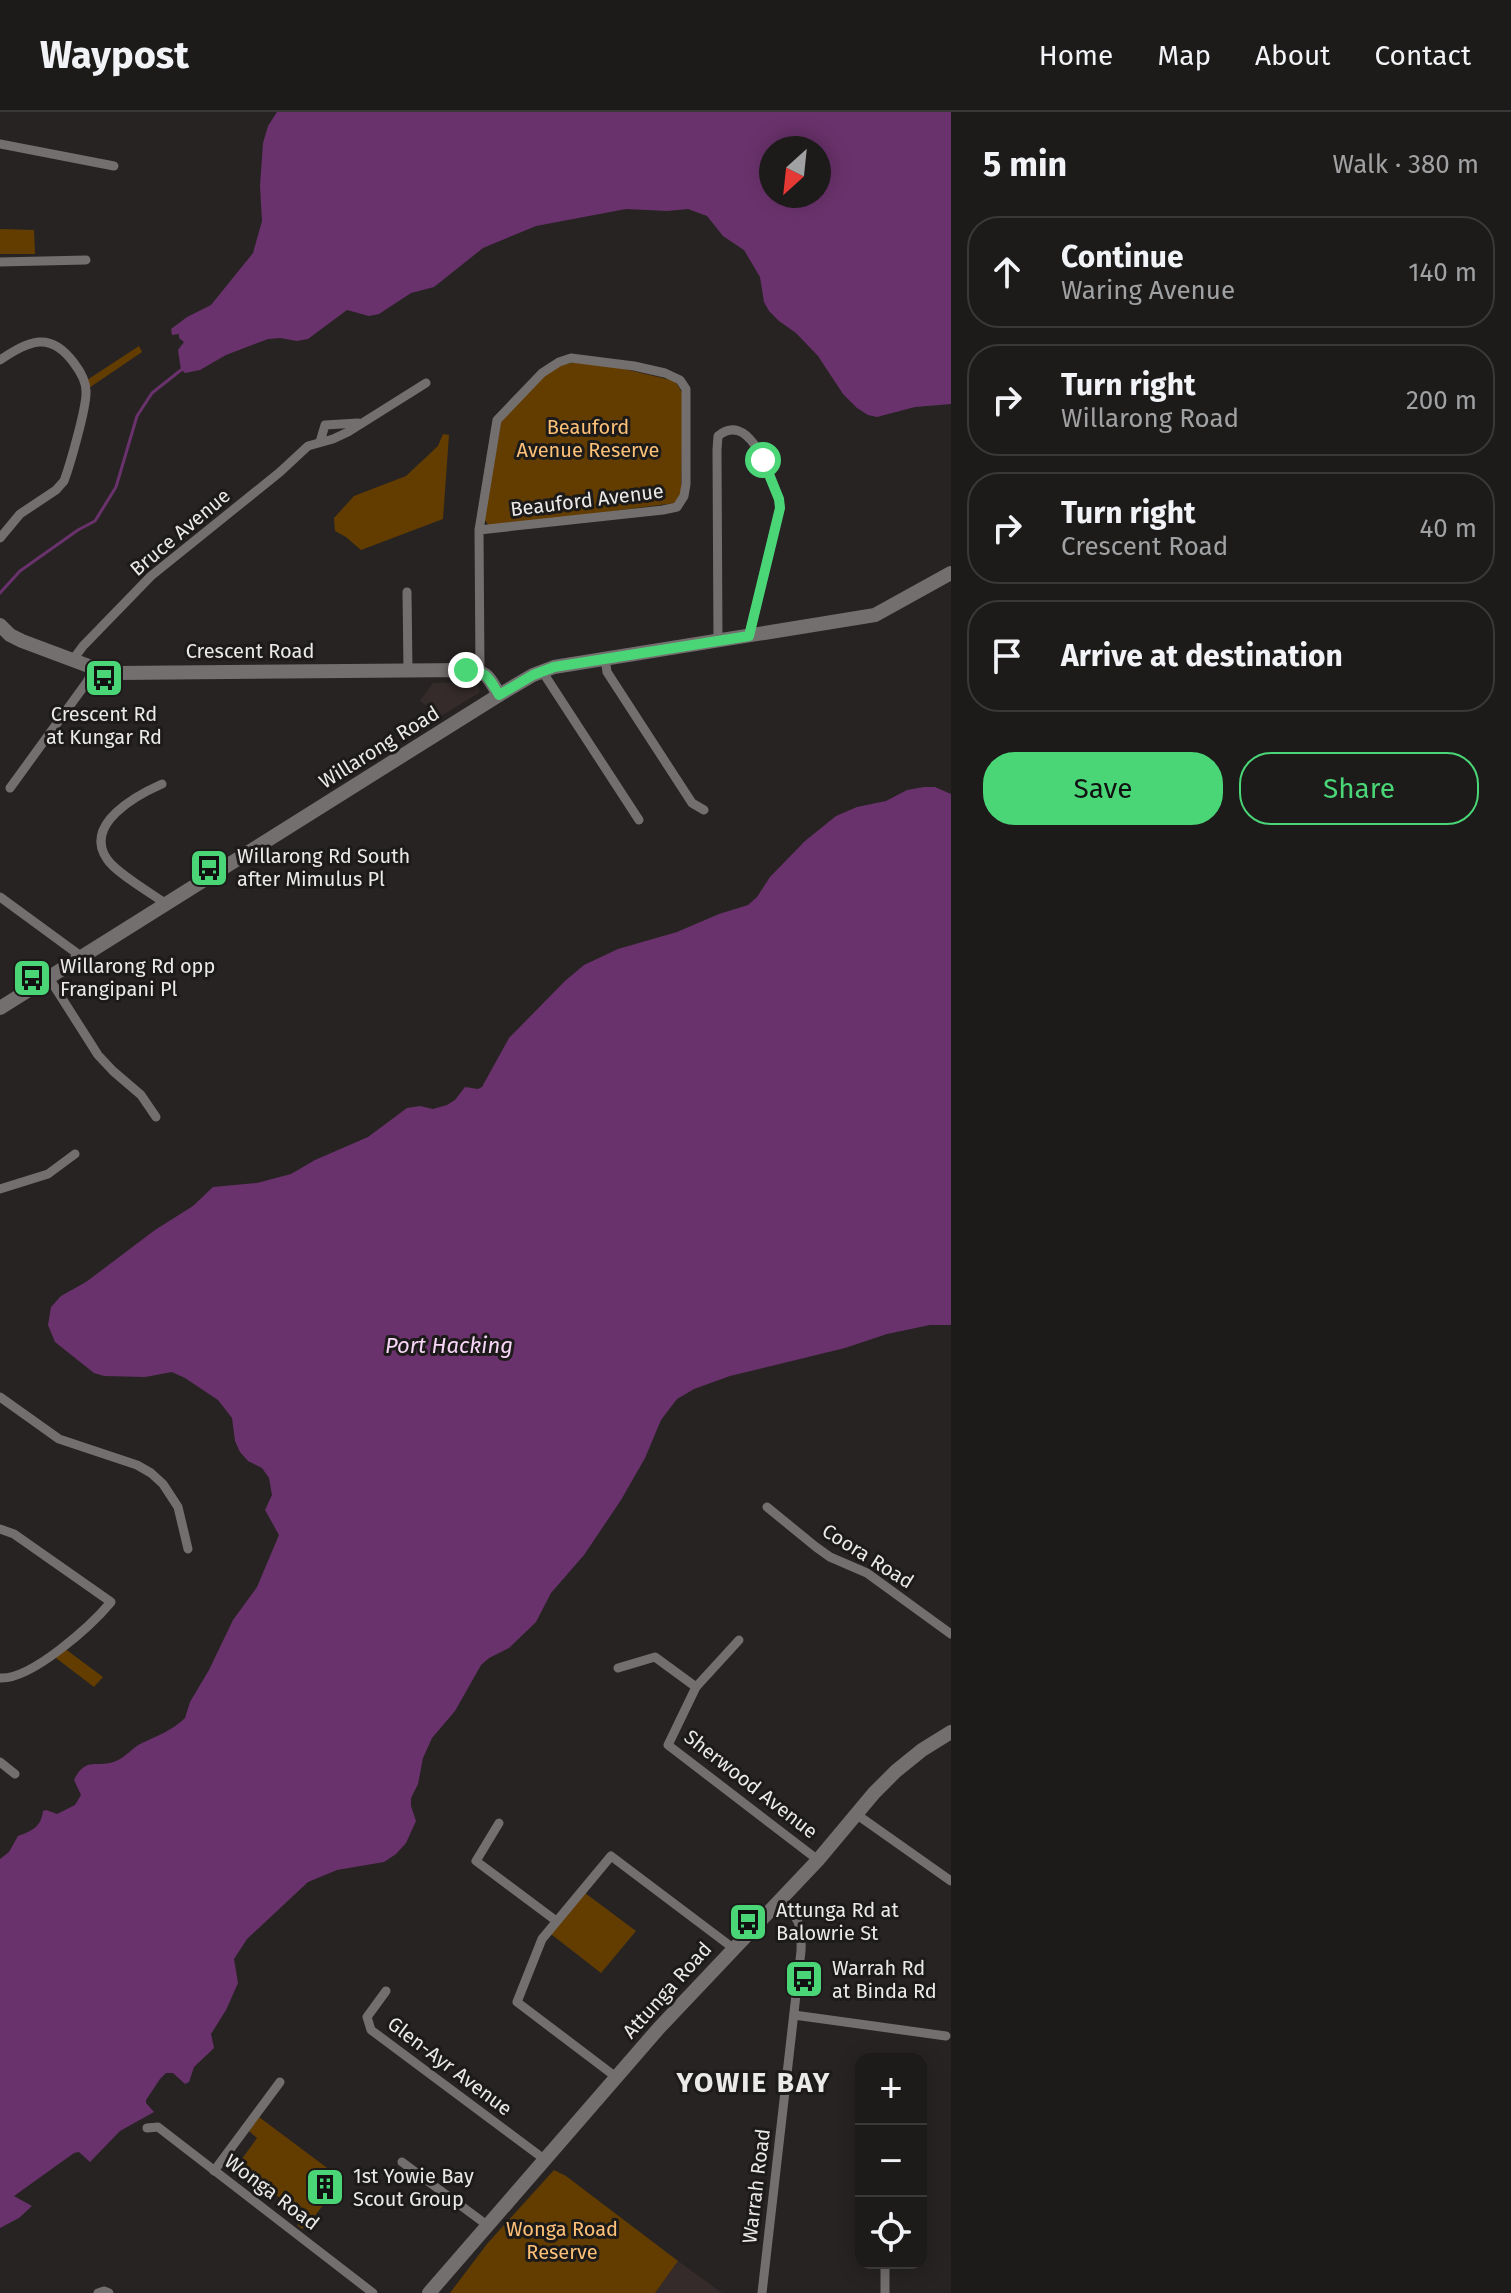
<!DOCTYPE html>
<html lang="en">
<head>
<meta charset="utf-8">
<style>
	:root { --surface:#1d1a1a; --page:#2a2727; --text:#f1f3f6; --muted:#a0a1a2; --line:#3b3839; --accent:#4ad677 }
	body { margin:0; font-family:"Fira Sans",sans-serif; background:var(--page); color:var(--text) }
	.controls { position:absolute; right:24px; bottom:24px; display:grid; overflow:hidden; border-radius:16px; box-shadow:0 4px 20px #0003 }
	.controls button { width:72px; height:72px; display:grid; place-items:center; padding:0; border:0; border-bottom:2px solid var(--line); background:var(--surface); color:var(--text); font:40px sans-serif }
	.compass { position:absolute; left:759px; top:24px; width:72px; height:72px; border-radius:50%; background:var(--surface); box-shadow:0 4px 20px #0003; rotate:207deg }
	.stop { position:absolute; width:24px; height:24px; margin:-18px; border:6px solid #4ad677; border-radius:50%; background:#fff }
	.stop.end { background:#4ad677; border-color:#fff; box-shadow:0 2px 8px #0008 }
	.list { margin:0; padding:0; list-style:none }
	h2 { display:flex; justify-content:space-between; align-items:center; height:104px; margin:0; padding:0 32px; font-size:34px }
	h2 small { font-size:26px; font-weight:400; color:var(--muted) }
	.list li { display:grid; grid-template-columns:52px 1fr auto; gap:24px; align-items:center; box-sizing:border-box; height:112px; margin:0 16px 16px; padding:0 16px; border:2px solid var(--line); border-radius:32px }
	.list b { display:block; font-size:30px; white-space:nowrap }
	.list p { margin:0; font-size:26px; white-space:nowrap; color:var(--muted) }
	.list em { font-size:26px; font-style:normal; color:var(--muted) }
	.actions { display:flex; gap:16px; padding:24px 32px }
	.actions a { flex:1; padding:18px 0; border:2px solid var(--accent); border-radius:32px; text-align:center; font-size:28px; color:var(--accent) }
	.actions .main { background:var(--accent); color:#111 }
	.icon { flex:none; width:44px; height:44px; fill:none; stroke:currentColor; stroke-width:2; stroke-linecap:round; stroke-linejoin:round }
	.map { position:relative; flex:none; width:951px; height:2181px; overflow:hidden }
	header { display:flex; align-items:center; gap:48px; box-sizing:border-box; height:112px; padding:0 40px; background:var(--surface); border-bottom:2px solid var(--line) }
	header strong { font-size:38px }
	nav { display:flex; gap:44px; margin-inline-start:auto; font-size:28px }
	main { display:flex }
	aside { flex:1; background:var(--surface) }
	.map>svg:first-child { display:block }
	.built { fill:#362b2b }
	.green { fill:#633d00 }
	.water { fill:#6a326c; fill-rule:evenodd }
	.lines { fill:none; stroke-linecap:round; stroke-linejoin:round }
	.stream { stroke:#6a326c; stroke-width:3 }
	.street { stroke:#746f6f; stroke-width:9 }
	.secondary { stroke:#746f6f; stroke-width:14 }
	.route { stroke:#4ad677; stroke-width:10 }
	.labels { text-anchor:middle; dominant-baseline:central; stroke-width:6; stroke-linejoin:round; paint-order:stroke }
	.park-label { font-size:20px; fill:#fdc177; stroke:#1d1a1a }
	.street-label { font-size:20px; fill:#ece9e9; stroke:#1d1a1a }
	.poi-label { font-size:20px; fill:#ece9e9; stroke:#1d1a1a; text-anchor:start }
	.water-label { font-size:22px; font-style:italic; fill:#f7d6f7; stroke:#1d1a1a }
	.district-label { font-size:28px; font-weight:bold; letter-spacing:2px; fill:#ece9e9; stroke:#1d1a1a }
</style>
</head>
<body>
<header>
<strong>Waypost</strong>
<nav><a>Home</a><a>Map</a><a>About</a><a>Contact</a></nav>
</header>
<main>
<div class="map">
<svg width="951" height="2181" viewBox="0 0 951 2181">
	<rect width="100%" height="100%" fill="#272323"/>
	<g class="built">
		<path d="M476 570 480 580 441 604 420 589 433 571Z"/>
		<path d="M678 2149 722 2181H655Z"/>
	</g>
	<g class="green">
		<path d="M0 117 34 118 35 142H0Z"/>
		<path d="M139 234 142 240 86 278 84 270Z"/>
		<path d="M586 248 675 269 683 282 681 382 675 391 490 415 484 407 502 305 542 265 561 253Z"/>
		<path d="M443 322 449 323 443 407 361 438 346 425 335 419 334 406 354 384 406 364 438 334Z"/>
		<path d="M64 1536 103 1565 94 1575 52 1543Z"/>
		<path d="M581 1778 636 1819 601 1861 547 1819Z"/>
		<path d="M259 2005 342 2067 312 2108 302 2117 298 2114 296 2098 228 2047 230 2045 239 2051 257 2026 249 2019Z"/>
		<path d="M554 2058 566 2064 678 2149 655 2181H450L487 2132Z"/>
	</g>
	<g class="water">
		<path d="M277 0H951V292L915 295 877 305 868 303 857 296 843 282 818 244 796 221 779 209 769 199 764 190 760 165 744 138 723 124 707 104 688 97 667 99 626 97 536 114 483 136 434 175 411 181 379 202 369 204 347 198 308 227 297 229 280 226 268 227 226 243 200 258 185 261 181 258 178 238 184 230 179 226V222L172 223 171 217 187 205 211 193 253 141 262 109 260 74 263 31 268 14ZM771 36H819V84H771Z"/>
		<path d="M924 675H935L951 682V1213H930L887 1222 845 1236 730 1264 694 1277 677 1287 661 1308 645 1346 621 1388 584 1443 551 1481 536 1510 509 1536 489 1546 481 1553 455 1599 432 1626 423 1646 418 1672 411 1686V1694L416 1709 406 1731 396 1742 384 1750 337 1758 308 1770 247 1827 234 1847 238 1871 226 1898 211 1922 214 1936 194 1955 189 1970 185 1972 173 1961H166L160 1967 146 1988V1991L154 2000 120 2019 90 2050 79 2040 74 2041 14 2084 32 2094 19 2106 0 2116V1747L9 1740 18 1724C32 1719 41 1715 43 1699L46 1698 57 1702 75 1693 81 1683 74 1668C86 1643 98 1657 116 1649 126 1645 132 1636 142 1631 157 1624 173 1618 185 1606L190 1590 209 1558 233 1508 257 1475 279 1423 265 1398 272 1383 269 1366 262 1356 248 1349 240 1340 235 1329 232 1306 218 1288 185 1266 172 1260 145 1265 104 1264 94 1261 55 1230 48 1213 51 1195 61 1184 86 1170 155 1118 193 1094 213 1075 257 1071 291 1062 315 1048 368 1025 407 996 420 994 433 997 447 993 455 988 465 975 478 977 482 975 509 926 565 869 584 853 618 837 677 820 719 802 748 793 757 785 770 765 805 729 836 704 857 695 886 689 907 678Z"/>
	</g>
	<g class="lines">
		<path class="stream" d="M0 481 20 459 78 418 95 409 116 375 137 304 152 281 181 258"/>
		<g class="street">
			<path d="M0 32 114 54"/>
			<path d="M0 150 86 148"/>
			<path d="M0 248C29 229 50 218 74 251 80 259 86 269 86 279 87 294 70 353 64 369L56 378 20 402 0 426"/>
			<path d="M320 330 325 313 358 311"/>
			<path d="M479 418 663 398 677 395 684 384 686 372V277L680 268 665 261 634 254 571 246 559 250 542 261 497 308 479 418 480 559"/>
			<path d="M407 480 408 559"/>
			<path d="M718 529 717 338 718 324C751 297 771 367 779 387L780 396 749 524"/>
			<path d="M605 546 607 560 692 691 704 698"/>
			<path d="M72 549 83 534 151 464 280 360 308 334 333 327 348 320 426 271"/>
			<path d="M542 559 639 708"/>
			<path d="M162 672C137 683 83 712 107 747 116 761 151 781 166 792"/>
			<path d="M10 676 87 570 94 556"/>
			<path d="M0 785 82 845"/>
			<path d="M49 866 98 943 113 959 141 983 156 1005"/>
			<path d="M0 1077 48 1062 75 1042"/>
			<path d="M0 1285 59 1327 137 1353 151 1361 163 1372 178 1395 188 1437"/>
			<path d="M767 1395 816 1435 830 1445 867 1461 951 1522"/>
			<path d="M0 1417 14 1422 111 1490C91 1514 31 1568 0 1566"/>
			<path d="M618 1556 655 1545 696 1575 668 1633 818 1748"/>
			<path d="M696 1575 739 1528"/>
			<path d="M0 1650 15 1662"/>
			<path d="M856 1702 951 1769"/>
			<path d="M499 1711 476 1749 555 1808"/>
			<path d="M386 1879 367 1905 371 1918 544 2047"/>
			<path d="M794 1903 946 1924"/>
			<path d="M616 1965 517 1890 542 1827 611 1744 733 1836"/>
			<path d="M147 2016 158 2015 373 2181"/>
			<path d="M402 2050 487 2113"/>
			<path d="M214 2059 280 1970"/>
			<path d="M885 2151V2181"/>
			<path d="M98 2181 104 2179 109 2181"/>
			<path d="M762 2181 801 1839C802 1812 799 1806 780 1788"/>
		</g>
		<g class="secondary">
			<path d="M0 513 10 523 22 529 94 556 117 561 466 558C488 559 489 566 499 583"/>
			<path d="M0 896 499 583 533 563 554 555 875 503 951 461"/>
			<path d="M429 2181 659 1916 818 1748 874 1681 896 1659 922 1638 951 1620"/>
		</g>
	</g>
	<g class="lines">
		<path class="route" d="M466 558C487 559 489 566 499 583L533 563 554 555 749 524 780 396 779 387 763 348"/>
	</g>
	<defs>
		<g id="bus-square" transform="scale(2)"><rect x="-9" y="-9" width="18" height="18" rx="4" fill="#4ad677" stroke="#1d1a1a"/><path d="M-5-6H5V4H4V6H2V4H-2V6H-4V4H-5ZM-3.5-4V0h7V-4ZM-3.5 1.2v1.5H-2V1.2ZM2 1.2v1.5H3.5V1.2Z" fill="#111"/></g>
		<g id="building-square" transform="scale(2)"><rect x="-9" y="-9" width="18" height="18" rx="4" fill="#4ad677" stroke="#1d1a1a"/><path d="M-4-6H4V6H1V3H-1V6H-4ZM-2.5-4.3h1.7v1.8h-1.7ZM.8-4.3h1.7v1.8H.8ZM-2.5-1h1.7V.8h-1.7ZM.8-1h1.7V.8H.8Z" fill="#111"/></g>
	</defs>
	<g fill-rule="evenodd">
		<use href="#bus-square" x="104" y="566"/>
		<use href="#bus-square" x="209" y="756"/>
		<use href="#bus-square" x="32" y="866"/>
		<use href="#bus-square" x="748" y="1810"/>
		<use href="#bus-square" x="804" y="1867"/>
		<use href="#building-square" x="325" y="2075"/>
	</g>
	<g class="labels">
		<g class="park-label">
			<text x="588" y="315">Beauford<tspan x="588" dy="23">Avenue Reserve</tspan></text>
			<text x="562" y="2117">Wonga Road<tspan x="562" dy="23">Reserve</tspan></text>
		</g>
		<g class="street-label">
			<text transform="translate(587 388) rotate(-7)">Beauford Avenue</text>
			<text transform="translate(180 420) rotate(-40)">Bruce Avenue</text>
			<text x="250" y="539">Crescent Road</text>
			<text transform="translate(379 635) rotate(-32)">Willarong Road</text>
			<text transform="translate(868 1444) rotate(32)">Coora Road</text>
			<text transform="translate(751 1672) rotate(38)">Sherwood Avenue</text>
			<text transform="translate(667 1878) rotate(-48)">Attunga Road</text>
			<text transform="translate(450 1954) rotate(37)">Glen-Ayr Avenue</text>
			<text transform="translate(756 2074) rotate(-83)">Warrah Road</text>
			<text transform="translate(272 2080) rotate(37)">Wonga Road</text>
		</g>
		<g class="poi-label">
			<text x="104" y="602" text-anchor="middle">Crescent Rd<tspan x="104" dy="23">at Kungar Rd</tspan></text>
			<text x="237" y="744">Willarong Rd South<tspan x="237" dy="23">after Mimulus Pl</tspan></text>
			<text x="60" y="854">Willarong Rd opp<tspan x="60" dy="23">Frangipani Pl</tspan></text>
			<text x="776" y="1798">Attunga Rd at<tspan x="776" dy="23">Balowrie St</tspan></text>
			<text x="832" y="1856">Warrah Rd<tspan x="832" dy="23">at Binda Rd</tspan></text>
			<text x="353" y="2064">1st Yowie Bay<tspan x="353" dy="23">Scout Group</tspan></text>
		</g>
		<g class="water-label">
			<text x="449" y="1233">Port Hacking</text>
		</g>
		<g class="district-label">
			<text x="754" y="1970">YOWIE BAY</text>
		</g>
	</g>
</svg>
<div class="controls">
<button>+</button>
<button>−</button>
<button><svg class="icon" aria-label="locate" viewBox="0 0 24 24"><circle cx="12" cy="12" r="6"/><path d="M12 2v4M12 18v4M2 12h4M18 12h4"/></svg></button>
</div>
<svg class="compass" viewBox="-18 -18 36 36"><path d="M0-13l5 13h-10z" fill="#e53935"/><path d="M0 13l5-13h-10z" fill="#a0a1a2"/></svg>
<div class="stop" style="left:763px;top:348px"></div>
<div class="stop end" style="left:466px;top:558px"></div>
</div>
<aside>
<h2>5 min<small>Walk · 380 m</small></h2>
<ul class="list">
<li><svg class="icon" aria-label="ahead" viewBox="0 0 24 24"><path d="M12 20V5M6 11l6-6 6 6"/></svg><div><b>Continue</b><p>Waring Avenue</p></div><em>140 m</em></li>
<li><svg class="icon" aria-label="right" viewBox="0 0 24 24"><path d="M7 20v-9h11M14 6l5 5-5 5"/></svg><div><b>Turn right</b><p>Willarong Road</p></div><em>200 m</em></li>
<li><svg class="icon" aria-label="right" viewBox="0 0 24 24"><path d="M7 20v-9h11M14 6l5 5-5 5"/></svg><div><b>Turn right</b><p>Crescent Road</p></div><em>40 m</em></li>
<li><svg class="icon" aria-label="arrive" viewBox="0 0 24 24"><path d="M6 21V4h12l-3 4 3 4H6"/></svg><div><b>Arrive at destination</b></div></li>
</ul>
<div class="actions"><a class="main">Save</a><a>Share</a></div>
</aside>
</main>
</body>
</html>
